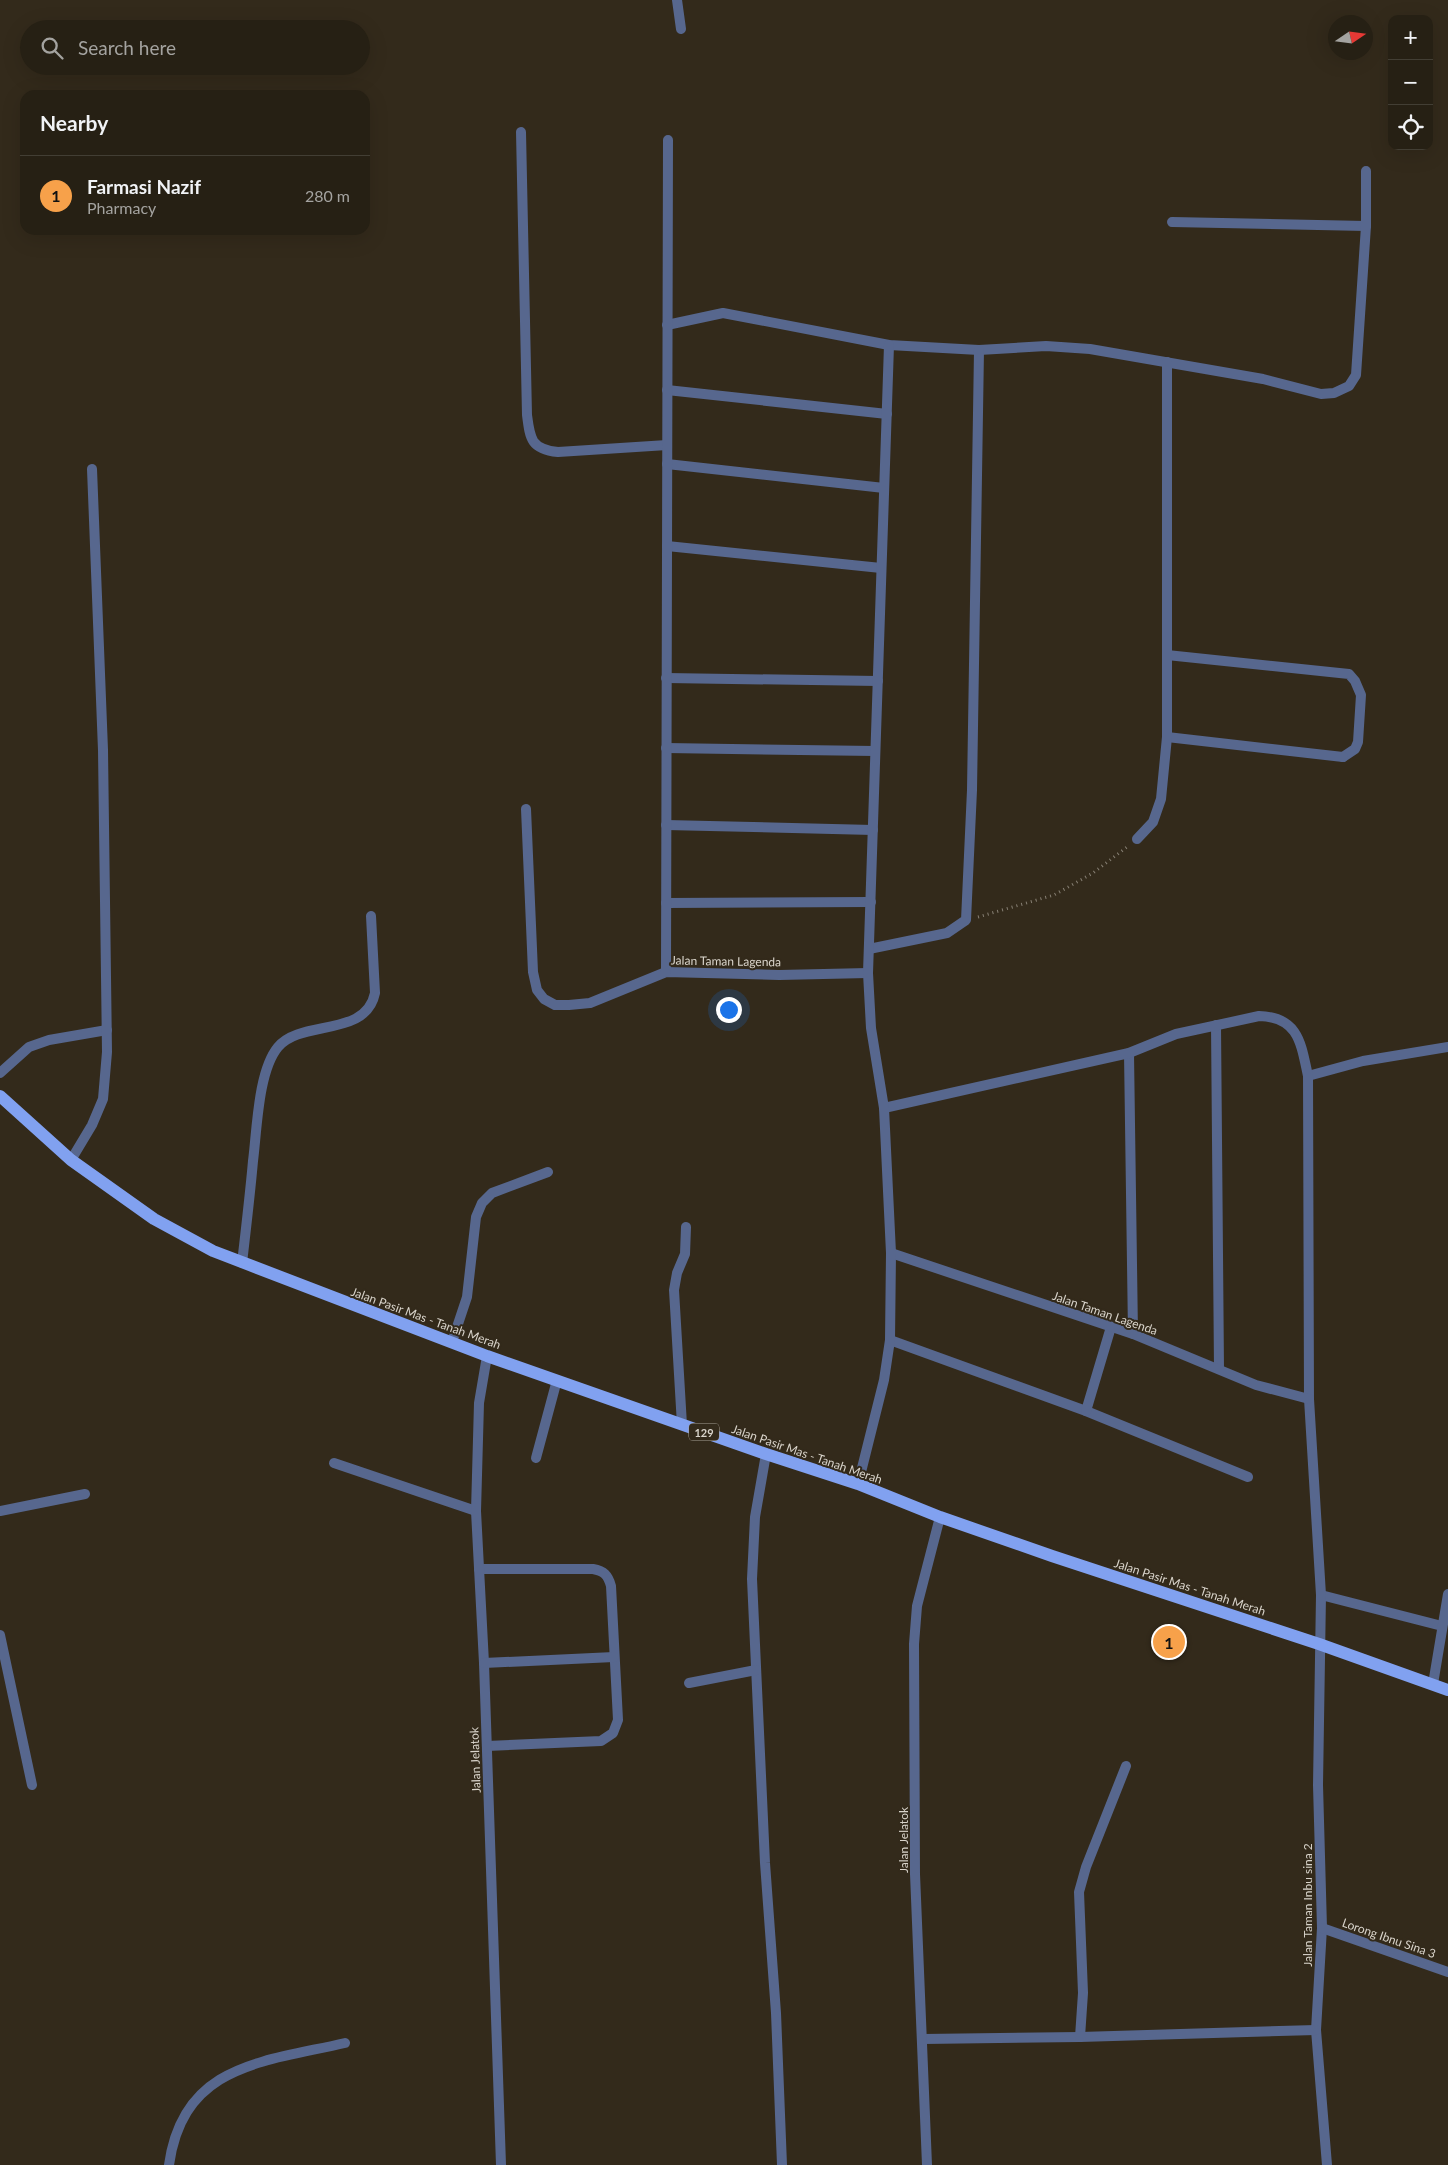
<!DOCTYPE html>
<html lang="en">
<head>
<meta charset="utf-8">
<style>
	:root { --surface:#262014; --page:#2e281d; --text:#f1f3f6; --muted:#a4a3a0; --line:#423e34; --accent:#f7a14a }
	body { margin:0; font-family:Lato,sans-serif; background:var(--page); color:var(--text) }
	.controls { position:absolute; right:15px; top:15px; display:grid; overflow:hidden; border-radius:10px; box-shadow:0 5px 20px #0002 }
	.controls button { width:45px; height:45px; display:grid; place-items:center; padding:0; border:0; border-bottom:1px solid var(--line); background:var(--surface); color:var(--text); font:25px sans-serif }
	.compass { position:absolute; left:1328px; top:15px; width:45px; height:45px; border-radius:50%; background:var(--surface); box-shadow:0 5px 20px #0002; rotate:77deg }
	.you { position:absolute; left:728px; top:1009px; width:18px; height:18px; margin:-12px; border:4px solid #fff; border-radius:50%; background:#1a73e8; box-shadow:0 0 0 8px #1a73e833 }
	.badge { display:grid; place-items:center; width:32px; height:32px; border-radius:50%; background:var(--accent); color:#111; font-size:16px; font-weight:700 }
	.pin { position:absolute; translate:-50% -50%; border:2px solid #fff; box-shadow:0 1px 5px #0006 }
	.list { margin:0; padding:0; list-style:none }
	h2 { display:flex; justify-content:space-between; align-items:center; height:65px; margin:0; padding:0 20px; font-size:21px }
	h2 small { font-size:16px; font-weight:400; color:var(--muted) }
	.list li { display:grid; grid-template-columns:32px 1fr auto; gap:15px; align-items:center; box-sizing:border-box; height:80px; padding:0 20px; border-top:1px solid var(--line) }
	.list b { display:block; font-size:19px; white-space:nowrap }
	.list p { margin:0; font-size:16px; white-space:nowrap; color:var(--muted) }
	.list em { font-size:16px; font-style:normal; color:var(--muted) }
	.icon { flex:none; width:28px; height:28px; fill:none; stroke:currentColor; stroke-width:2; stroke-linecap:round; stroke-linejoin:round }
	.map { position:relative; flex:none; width:1448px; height:2165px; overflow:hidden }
	.search { position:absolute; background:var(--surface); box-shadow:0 5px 20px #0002; left:20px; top:20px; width:350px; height:55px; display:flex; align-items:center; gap:12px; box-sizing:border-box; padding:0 18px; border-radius:28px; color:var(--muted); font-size:19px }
	.panel { position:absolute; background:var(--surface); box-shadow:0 5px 20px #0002; left:20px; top:90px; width:350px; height:145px; border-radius:15px }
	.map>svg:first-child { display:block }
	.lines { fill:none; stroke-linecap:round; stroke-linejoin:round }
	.path { stroke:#888175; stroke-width:3; stroke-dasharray:1 4; stroke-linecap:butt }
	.lane { stroke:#57678e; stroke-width:10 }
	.street { stroke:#57678e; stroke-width:10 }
	.primary { stroke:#81a1f0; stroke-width:12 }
	.labels { text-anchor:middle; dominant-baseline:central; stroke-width:4; stroke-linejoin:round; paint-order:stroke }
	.shield { fill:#332a1b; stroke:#a7a196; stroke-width:1 }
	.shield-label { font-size:11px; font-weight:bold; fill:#d9d4cb }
	.street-label { font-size:12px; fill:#d9d4cb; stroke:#332a1b }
</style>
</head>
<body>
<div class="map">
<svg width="1448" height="2165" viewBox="0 0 1448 2165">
	<rect width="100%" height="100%" fill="#332a1b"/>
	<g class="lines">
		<path class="path" d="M978 917 1054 895 1093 873 1127 847"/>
		<g class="lane">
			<path d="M667 390 887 414"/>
			<path d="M667 546 881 568"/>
			<path d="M1167 655 1349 674 1355 681 1361 695 1358 742 1355 749 1343 757"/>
			<path d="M666 748 875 751"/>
			<path d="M666 903 871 902"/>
			<path d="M1216 1025 1219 1369"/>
			<path d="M242 1263C246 1229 250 1195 253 1161 257 1130 258 1071 278 1047 301 1019 366 1038 375 993L371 916"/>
			<path d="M890 1340 1086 1411 1248 1477"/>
			<path d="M452 1342 467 1297 476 1217 482 1203 492 1193 548 1172"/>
			<path d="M1086 1411 1111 1327"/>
			<path d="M682 1425 674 1290 677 1273 685 1254 686 1227"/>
			<path d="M536 1458 557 1380"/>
			<path d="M334 1463 476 1511"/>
			<path d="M0 1511 85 1494"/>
			<path d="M479 1569H593C604 1571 608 1575 611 1586L618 1720 613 1733 601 1741 487 1746"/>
			<path d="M1321 1595 1442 1626"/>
			<path d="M0 1635 32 1785"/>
			<path d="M1080 2037 1083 1993 1079 1892 1086 1867 1126 1766"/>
		</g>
		<g class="street">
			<path d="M677 0 681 29"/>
			<path d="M521 132 527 415C530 439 531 449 558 452L667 445"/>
			<path d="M1172 222 1366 226"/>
			<path d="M667 325 723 313 889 345 979 350 1046 346 1090 349 1263 379 1321 394 1334 393 1349 386 1356 375 1366 226V171"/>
			<path d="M667 464 884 488"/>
			<path d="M666 678 878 681"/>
			<path d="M1167 737 1343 757"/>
			<path d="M526 809 533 972 537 990 544 999 555 1005H569L590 1003 666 972 779 975 868 973"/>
			<path d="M666 825 873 830"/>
			<path d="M1137 839 1153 822 1161 799 1167 737V362"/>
			<path d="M869 949 947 933 966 920 972 790 979 350"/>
			<path d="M666 972 668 140"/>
			<path d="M1129 1053 1133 1334"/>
			<path d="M0 1073 29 1047 49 1040 107 1030"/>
			<path d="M1308 1076 1363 1061 1448 1047"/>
			<path d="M884 1108 1129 1053 1176 1034 1259 1016C1299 1017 1301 1044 1308 1076L1309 1399 1321 1595 1318 1785 1322 1928 1316 2030 1327 2165"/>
			<path d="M71 1160 92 1125 103 1099 107 1052 103 750 92 469"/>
			<path d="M891 1253 1133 1334 1256 1385 1309 1399"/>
			<path d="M487 1356 479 1403 476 1511 484 1663 501 2165"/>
			<path d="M766 1454 755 1517 752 1579 765 1863 776 2013 782 2165"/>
			<path d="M858 1484 884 1380 890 1340 891 1253 884 1108 871 1028 868 973 889 345"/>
			<path d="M484 1663 614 1657"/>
			<path d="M689 1683 756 1670"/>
			<path d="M1433 1684 1448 1594"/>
			<path d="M1322 1928 1448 1972"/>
			<path d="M923 2039 1080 2037 1316 2030"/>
			<path d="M169 2165C183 2064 263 2062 345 2043"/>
			<path d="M927 2165 915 1874 914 1644 917 1606 940 1517"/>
		</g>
		<path class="primary" d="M0 1096 71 1160 154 1219 213 1251 487 1356 766 1454 858 1484 940 1517 1052 1556 1319 1644 1448 1690"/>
	</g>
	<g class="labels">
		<rect class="shield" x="689" y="1423.5" width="30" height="17" rx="4"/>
		<g class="shield-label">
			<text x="704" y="1432">129</text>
		</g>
		<g class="street-label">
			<text transform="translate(726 961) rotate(1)">Jalan Taman Lagenda</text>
			<text transform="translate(1105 1313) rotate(19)">Jalan Taman Lagenda</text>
			<text transform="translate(426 1318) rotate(20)">Jalan Pasir Mas - Tanah Merah</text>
			<text transform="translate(807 1454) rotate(19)">Jalan Pasir Mas - Tanah Merah</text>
			<text transform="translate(1190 1587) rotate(18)">Jalan Pasir Mas - Tanah Merah</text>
			<text transform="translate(475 1760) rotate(-92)">Jalan Jelatok</text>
			<text transform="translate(903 1840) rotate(-90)">Jalan Jelatok</text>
			<text transform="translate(1307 1905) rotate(-90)">Jalan Taman Inbu sina 2</text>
			<text transform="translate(1389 1938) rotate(19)">Lorong Ibnu Sina 3</text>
		</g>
	</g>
</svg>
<div class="controls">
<button>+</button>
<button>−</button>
<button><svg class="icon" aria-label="locate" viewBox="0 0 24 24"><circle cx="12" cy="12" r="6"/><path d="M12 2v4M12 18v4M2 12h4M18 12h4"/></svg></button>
</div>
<svg class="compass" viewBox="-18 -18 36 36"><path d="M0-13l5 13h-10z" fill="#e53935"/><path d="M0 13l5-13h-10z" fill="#a4a3a0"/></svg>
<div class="you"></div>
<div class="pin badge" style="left:1169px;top:1642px">1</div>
<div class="search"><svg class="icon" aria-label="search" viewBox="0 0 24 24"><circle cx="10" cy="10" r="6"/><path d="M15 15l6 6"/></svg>Search here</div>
<section class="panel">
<h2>Nearby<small></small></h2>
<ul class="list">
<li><span class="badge">1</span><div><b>Farmasi Nazif</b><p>Pharmacy</p></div><em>280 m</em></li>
</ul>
</section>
</div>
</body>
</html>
